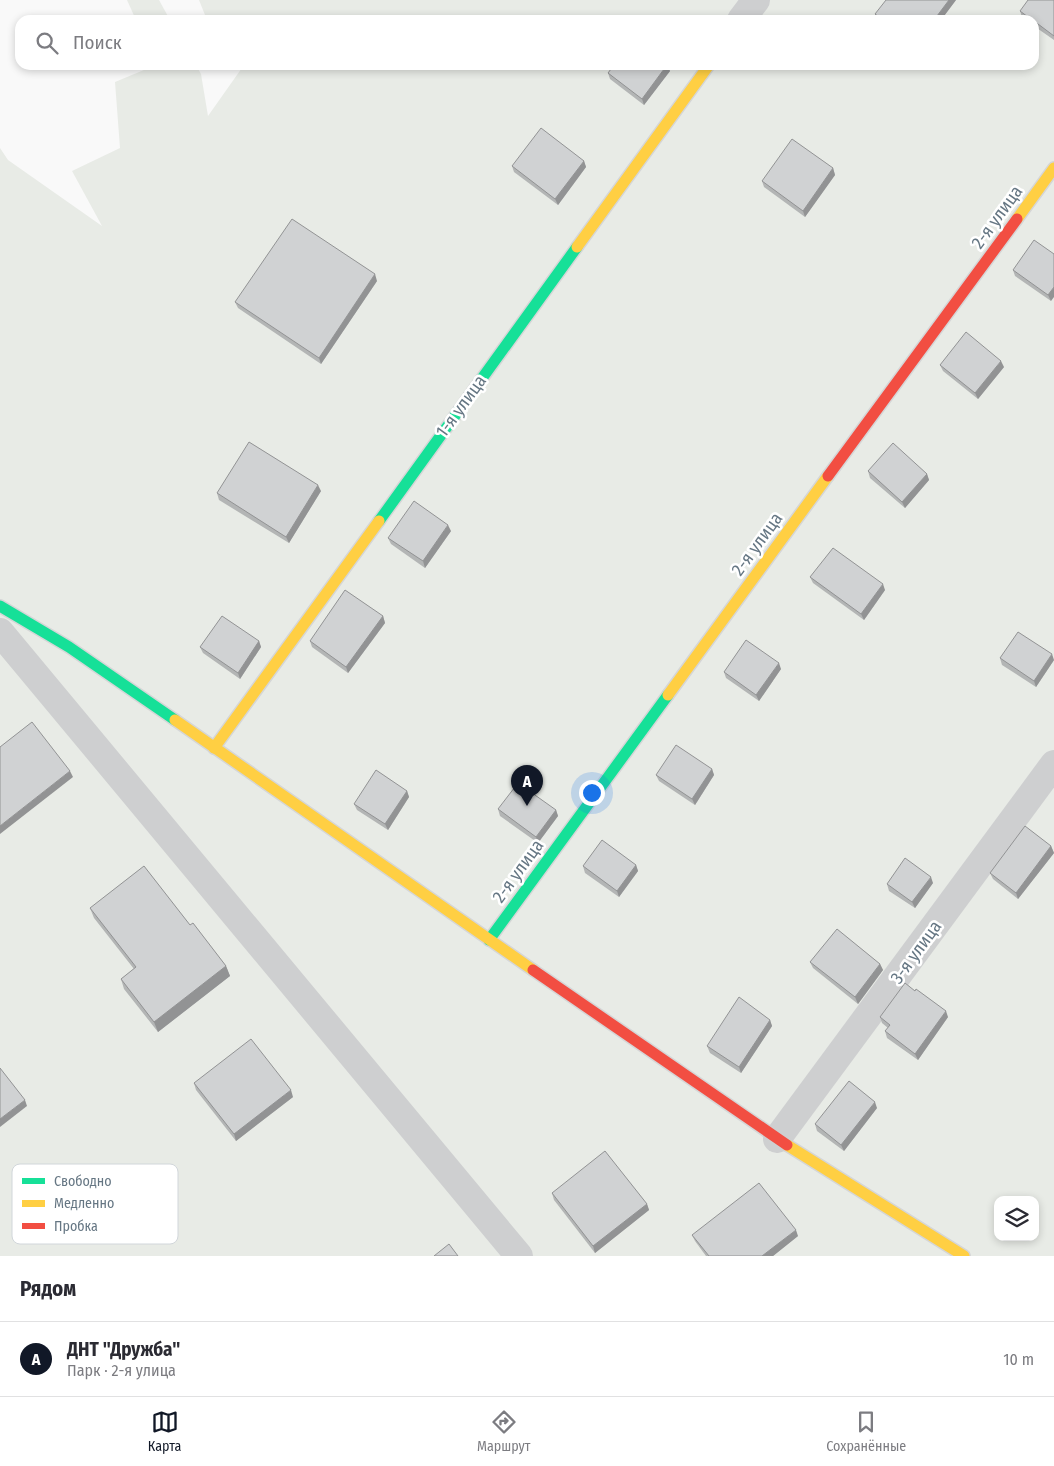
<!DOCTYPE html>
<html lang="ru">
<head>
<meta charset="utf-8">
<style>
	:root { --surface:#fff; --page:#f2f2f3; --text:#2b2b33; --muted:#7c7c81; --line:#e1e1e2; --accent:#111827 }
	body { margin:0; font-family:"Fira Sans Condensed",sans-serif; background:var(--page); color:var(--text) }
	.controls { position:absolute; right:15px; bottom:15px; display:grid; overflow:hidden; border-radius:10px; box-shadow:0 2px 8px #0003 }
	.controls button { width:45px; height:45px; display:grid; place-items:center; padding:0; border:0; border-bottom:1px solid var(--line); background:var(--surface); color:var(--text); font:25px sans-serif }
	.you { position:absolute; left:591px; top:792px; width:18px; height:18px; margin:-12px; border:4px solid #fff; border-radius:50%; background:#1a73e8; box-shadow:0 0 0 8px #1a73e833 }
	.badge { display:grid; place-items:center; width:32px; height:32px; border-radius:50%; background:var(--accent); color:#fff; font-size:16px; font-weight:700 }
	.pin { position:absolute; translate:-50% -41px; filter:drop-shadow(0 1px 2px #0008) }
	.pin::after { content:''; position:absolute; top:26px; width:18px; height:15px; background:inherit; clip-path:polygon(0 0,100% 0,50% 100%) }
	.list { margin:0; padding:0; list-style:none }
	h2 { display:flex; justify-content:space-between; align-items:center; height:65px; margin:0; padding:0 20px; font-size:21px }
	h2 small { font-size:16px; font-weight:400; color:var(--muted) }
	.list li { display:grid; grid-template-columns:32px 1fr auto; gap:15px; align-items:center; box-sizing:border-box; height:75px; padding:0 20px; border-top:1px solid var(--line) }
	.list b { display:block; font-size:19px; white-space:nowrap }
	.list p { margin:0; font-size:16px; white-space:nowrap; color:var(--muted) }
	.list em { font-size:16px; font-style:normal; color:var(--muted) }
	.icon { flex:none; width:28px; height:28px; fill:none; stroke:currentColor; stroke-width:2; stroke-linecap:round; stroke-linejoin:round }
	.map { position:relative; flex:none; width:1054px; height:1256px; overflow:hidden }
	.search { position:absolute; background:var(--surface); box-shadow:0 2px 8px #0003; left:15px; right:15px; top:15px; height:55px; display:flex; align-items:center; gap:12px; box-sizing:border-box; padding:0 18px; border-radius:15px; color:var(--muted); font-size:19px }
	.sheet { height:140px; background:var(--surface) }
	nav { display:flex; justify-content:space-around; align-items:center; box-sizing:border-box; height:70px; border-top:1px solid var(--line); background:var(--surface); font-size:14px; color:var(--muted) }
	nav a { display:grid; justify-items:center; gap:2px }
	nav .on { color:var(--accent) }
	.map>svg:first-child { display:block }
	.green { fill:#e8ebe6; fill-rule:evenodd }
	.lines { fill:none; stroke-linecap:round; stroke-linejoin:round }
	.fast-casing { stroke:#d5d6d7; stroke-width:14 }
	.slow-casing { stroke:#d5d6d7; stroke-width:14 }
	.jam-casing { stroke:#d5d6d7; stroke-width:14 }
	.street { stroke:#cecfd0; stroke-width:28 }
	.fast { stroke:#16e098; stroke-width:11 }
	.slow { stroke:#ffcf43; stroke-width:11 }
	.jam { stroke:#f24e42; stroke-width:11 }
	.wall { fill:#b3b5b5 }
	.shaded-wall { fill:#929394 }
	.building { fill:#d0d2d3; stroke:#929394 }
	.labels { text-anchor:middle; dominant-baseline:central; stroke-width:5; stroke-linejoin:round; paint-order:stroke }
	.street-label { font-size:18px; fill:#657683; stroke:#fff }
	.key { fill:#fff; stroke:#d1d6da; stroke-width:1 }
	.key-label { font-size:14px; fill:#657683 }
</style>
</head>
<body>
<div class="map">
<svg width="1054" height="1256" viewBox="0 0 1054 1256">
	<rect width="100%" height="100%" fill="#f9f9f9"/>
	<g class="green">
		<path d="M127 0H159L170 20H136Z"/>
		<path d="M199 0H1054V1256H0V148L8 160 102 226 72 171 120 148 115 82 156 65H196L201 74 208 116 244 65H1034V20H207ZM998 1200H1035V1237H998Z"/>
	</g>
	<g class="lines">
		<g class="fast-casing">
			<g id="fast">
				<path d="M379 521 577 247"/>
				<path d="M0 606 69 647 175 720"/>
				<path d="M489 940 668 695"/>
			</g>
		</g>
		<g class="slow-casing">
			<g id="slow">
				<path d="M1017 219 1054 168"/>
				<path d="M577 247 709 65"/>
				<path d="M668 695 828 476"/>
				<path d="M175 720 533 970"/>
				<path d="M214 748 379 521"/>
				<path d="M787 1145 964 1256"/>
			</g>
		</g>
		<g class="jam-casing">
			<g id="jam">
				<path d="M828 476 1017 219"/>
				<path d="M533 970 787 1145"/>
			</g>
		</g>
		<g class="street">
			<path d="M741 20 756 0"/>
			<path d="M0 632 519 1256"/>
			<path d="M777 1139 1054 764"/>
		</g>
		<use href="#fast" class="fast"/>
		<use href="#slow" class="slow"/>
		<use href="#jam" class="jam"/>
	</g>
	<g class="wall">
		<path d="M956 0 941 20H877L875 14Z"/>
		<path d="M1054 0V40L1034 26V20H1026L1022 17 1020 11Z"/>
		<path d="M670 71 644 105 610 79 608 73Z"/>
		<path d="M584 161 586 167 558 205 514 172 512 166Z"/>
		<path d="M833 168 835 175 805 217 764 187 762 181Z"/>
		<path d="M1054 254 1051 301 1015 276 1013 270Z"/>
		<path d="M377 281 321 364 238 308 235 302Z"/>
		<path d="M940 365 1004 367 978 399 943 371Z"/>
		<path d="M868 471 927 474 929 480 905 508 870 478Z"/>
		<path d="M321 491 289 543 219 500 217 493Z"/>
		<path d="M451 531 425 568 391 544 388 538Z"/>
		<path d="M810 577 885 590 864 620 813 583Z"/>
		<path d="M383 616 385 623 348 673 312 647 310 641Z"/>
		<path d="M259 641 261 647 240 679 203 653 200 647Z"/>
		<path d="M1000 658 1054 660 1036 687 1002 665Z"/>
		<path d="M781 669 759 701 726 678 724 672Z"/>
		<path d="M712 769 714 775 695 805 659 781 656 775Z"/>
		<path d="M407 791 409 797 388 830 357 810 354 804Z"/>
		<path d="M498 809 556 810 558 816 538 843 500 816Z"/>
		<path d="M1051 846 1054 853 1018 899 993 879 990 873Z"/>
		<path d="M636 865 638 871 619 897 585 873 583 866Z"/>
		<path d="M933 883 915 908 889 891 887 884Z"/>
		<path d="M90 908 190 925 226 966 230 976 158 1032 124 989 121 979 134 969 94 918Z"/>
		<path d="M810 962 880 964 883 970 858 1004 813 968Z"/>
		<path d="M880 1017H948L918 1060 887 1038 885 1031 888 1028 882 1023Z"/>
		<path d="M770 1020 772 1026 741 1073 710 1053 707 1046Z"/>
		<path d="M194 1083 293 1097 236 1141 196 1090Z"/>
		<path d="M877 1108 844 1151 817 1131 815 1124Z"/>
		<path d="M552 1193 647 1204 649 1210 595 1253 554 1200Z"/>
		<path d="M692 1235 798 1236 773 1256H706L695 1241Z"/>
	</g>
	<g class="shaded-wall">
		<path d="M949 0H956L941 20H934Z"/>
		<path d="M667 65H668L670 71 644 105 642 99Z"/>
		<path d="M584 161 586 167 558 205 555 199Z"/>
		<path d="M833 168 835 175 805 217 803 211Z"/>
		<path d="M375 274 377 281 321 364 319 358Z"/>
		<path d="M1054 287V297L1051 301 1048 295Z"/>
		<path d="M1001 361 1004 367 978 399 975 393Z"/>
		<path d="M927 474 929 480 905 508 902 502Z"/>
		<path d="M318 485 321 491 289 543 286 537Z"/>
		<path d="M448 525 451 531 425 568 423 561Z"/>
		<path d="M883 584 885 590 864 620 861 614Z"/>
		<path d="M383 616 385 623 348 673 346 667Z"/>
		<path d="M259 641 261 647 240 679 238 673Z"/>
		<path d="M1052 654 1054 660 1036 687 1034 681Z"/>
		<path d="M779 663 781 669 759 701 756 695Z"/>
		<path d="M712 769 714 775 695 805 692 799Z"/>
		<path d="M70 771 73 777 0 834V826Z"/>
		<path d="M407 791 409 797 388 830 385 824Z"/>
		<path d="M556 810 558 816 538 843 536 837Z"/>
		<path d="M1051 846 1054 853 1018 899 1016 893Z"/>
		<path d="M636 865 638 871 619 897 617 891Z"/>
		<path d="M931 877 933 883 915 908 912 902Z"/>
		<path d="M880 964 883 970 858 1004 855 997Z"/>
		<path d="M226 966 230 976 158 1032 154 1022Z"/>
		<path d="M946 1011 948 1017 918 1060 915 1054Z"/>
		<path d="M770 1020 772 1026 741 1073 739 1067Z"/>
		<path d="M291 1090 293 1097 236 1141 234 1134Z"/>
		<path d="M25 1100 27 1106 0 1127V1119Z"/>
		<path d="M875 1102 877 1108 844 1151 841 1145Z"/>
		<path d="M647 1204 649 1210 595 1253 593 1246Z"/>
		<path d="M796 1230 798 1236 773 1256H762Z"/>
	</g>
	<g class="building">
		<path d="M886 0H949L934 20H883L875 14Z"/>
		<path d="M1028 0H1054V36L1034 21V20H1032L1020 11Z"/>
		<path d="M614 65H667L642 99 608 73Z"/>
		<path d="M541 128 584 161 555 199 512 166Z"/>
		<path d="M792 139 833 168 803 211 762 181Z"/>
		<path d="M292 219 375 274 319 358 235 302Z"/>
		<path d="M1034 240 1054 254V287L1048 295 1013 270Z"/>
		<path d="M966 332 1001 361 975 393 940 365Z"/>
		<path d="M249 442 318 485 286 537 217 493Z"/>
		<path d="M893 443 927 474 902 502 868 471Z"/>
		<path d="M414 501 448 525 423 561 388 538Z"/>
		<path d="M833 548 883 584 861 614 810 577Z"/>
		<path d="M345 590 383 616 346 667 310 641Z"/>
		<path d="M222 616 259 641 238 673 200 647Z"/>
		<path d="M1018 632 1052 654 1034 681 1000 658Z"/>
		<path d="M746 640 779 663 756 695 724 672Z"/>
		<path d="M32 722 70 771 0 826V747Z"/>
		<path d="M676 745 712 769 692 799 656 775Z"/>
		<path d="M376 770 407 791 385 824 354 804Z"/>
		<path d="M518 783 556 810 536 837 498 809Z"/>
		<path d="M1025 826 1051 846 1016 893 990 873Z"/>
		<path d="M602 840 636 865 617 891 583 866Z"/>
		<path d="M905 858 931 877 912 902 887 884Z"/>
		<path d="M144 866 190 925 193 923 226 966 154 1022 121 979 136 967 90 908Z"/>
		<path d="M837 929 880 964 855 997 810 962Z"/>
		<path d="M905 983 915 991 916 989 946 1011 915 1054 885 1031 890 1025 880 1017Z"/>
		<path d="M739 997 770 1020 739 1067 707 1046Z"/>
		<path d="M251 1039 291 1090 234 1134 194 1083Z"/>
		<path d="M0 1068 25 1100 0 1119Z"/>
		<path d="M849 1081 875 1102 841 1145 815 1124Z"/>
		<path d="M605 1151 647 1204 593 1246 552 1193Z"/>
		<path d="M759 1183 796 1230 762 1256H709L692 1235Z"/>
		<path d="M449 1244 458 1256H434Z"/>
	</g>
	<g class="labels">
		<g class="street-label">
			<text transform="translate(997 217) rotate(-54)">2-я улица</text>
			<text transform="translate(461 406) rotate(-54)">1-я улица</text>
			<text transform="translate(757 544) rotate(-54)">2-я улица</text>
			<text transform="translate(518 871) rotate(-54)">2-я улица</text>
			<text transform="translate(916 952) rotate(-54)">3-я улица</text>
		</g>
	</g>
	<rect x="12" y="1164" width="166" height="80" rx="8" class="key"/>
	<rect x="22" y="1178" width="23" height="6" fill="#16e098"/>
	<rect x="22" y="1200" width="23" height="7" fill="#ffcf43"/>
	<rect x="22" y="1223" width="23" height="6" fill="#f24e42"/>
	<g class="key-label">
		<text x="54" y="1186">Свободно</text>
		<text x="54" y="1208">Медленно</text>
		<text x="54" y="1231">Пробка</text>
	</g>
</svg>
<div class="controls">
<button><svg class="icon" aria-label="layers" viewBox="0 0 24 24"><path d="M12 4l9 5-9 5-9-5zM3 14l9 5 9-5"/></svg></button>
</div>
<div class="you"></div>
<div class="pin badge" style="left:527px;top:806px">A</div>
<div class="search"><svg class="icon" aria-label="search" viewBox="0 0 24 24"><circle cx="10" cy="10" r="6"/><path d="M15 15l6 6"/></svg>Поиск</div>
</div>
<section class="sheet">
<h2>Рядом<small></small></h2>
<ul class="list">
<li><span class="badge">A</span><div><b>ДНТ &quot;Дружба&quot;</b><p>Парк · 2-я улица</p></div><em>10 m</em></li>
</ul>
</section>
<nav>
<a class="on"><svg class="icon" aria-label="map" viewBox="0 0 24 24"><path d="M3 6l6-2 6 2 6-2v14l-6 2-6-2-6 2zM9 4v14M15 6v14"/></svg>Карта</a>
<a><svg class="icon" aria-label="directions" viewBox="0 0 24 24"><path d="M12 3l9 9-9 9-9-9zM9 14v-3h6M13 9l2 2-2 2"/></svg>Маршрут</a>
<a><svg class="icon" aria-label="saved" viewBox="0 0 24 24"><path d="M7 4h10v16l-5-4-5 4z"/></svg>Сохранённые</a>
</nav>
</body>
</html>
